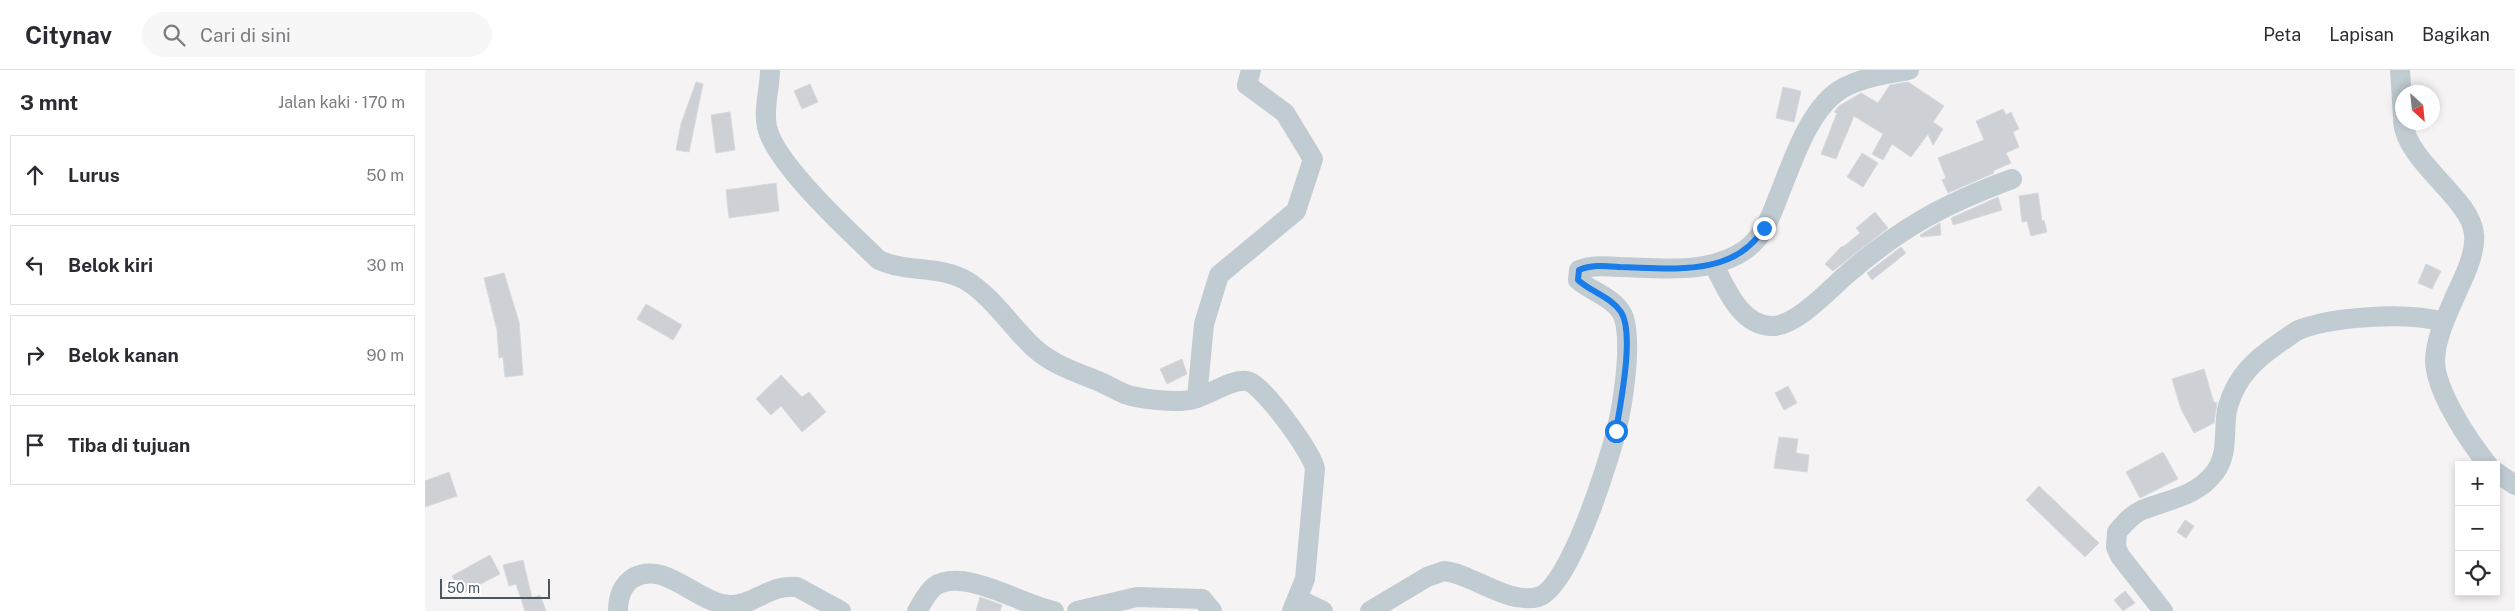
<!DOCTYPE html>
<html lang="id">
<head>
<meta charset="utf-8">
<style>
	:root { --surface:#fff; --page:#f7f7f7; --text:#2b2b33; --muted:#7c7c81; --line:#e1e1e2 }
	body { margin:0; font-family:"Public Sans",sans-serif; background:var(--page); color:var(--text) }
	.controls { position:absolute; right:15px; bottom:15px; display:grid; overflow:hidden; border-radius:0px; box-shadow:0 2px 8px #0003 }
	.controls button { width:45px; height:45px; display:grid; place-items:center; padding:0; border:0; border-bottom:1px solid var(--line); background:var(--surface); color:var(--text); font:25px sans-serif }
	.compass { position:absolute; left:1970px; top:15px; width:45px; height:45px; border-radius:50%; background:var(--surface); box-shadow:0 2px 8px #0003; rotate:153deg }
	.scale { position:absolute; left:15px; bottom:12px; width:110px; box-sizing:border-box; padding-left:5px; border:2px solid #4a5761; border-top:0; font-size:14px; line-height:18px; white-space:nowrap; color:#4a5761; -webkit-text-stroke:4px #fff; paint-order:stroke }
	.stop { position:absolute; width:15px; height:15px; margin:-11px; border:4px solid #197ce9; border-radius:50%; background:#fff }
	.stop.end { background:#197ce9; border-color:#fff; box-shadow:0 1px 5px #0008 }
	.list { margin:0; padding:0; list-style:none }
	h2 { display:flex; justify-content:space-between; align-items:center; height:65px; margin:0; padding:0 20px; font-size:21px }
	h2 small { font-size:16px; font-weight:400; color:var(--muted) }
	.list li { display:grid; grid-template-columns:32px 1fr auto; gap:15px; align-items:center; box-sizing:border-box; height:80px; margin:0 10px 10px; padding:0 10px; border:1px solid var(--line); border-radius:0px }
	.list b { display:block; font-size:19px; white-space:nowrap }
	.list em { font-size:16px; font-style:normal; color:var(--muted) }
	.icon { flex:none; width:28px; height:28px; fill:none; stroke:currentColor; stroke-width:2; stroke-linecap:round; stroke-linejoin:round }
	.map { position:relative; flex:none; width:2090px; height:541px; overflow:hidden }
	header { display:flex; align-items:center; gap:30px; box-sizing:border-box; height:70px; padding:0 25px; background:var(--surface); border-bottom:1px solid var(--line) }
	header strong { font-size:24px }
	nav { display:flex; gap:28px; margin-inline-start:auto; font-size:18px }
	.search { width:350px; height:45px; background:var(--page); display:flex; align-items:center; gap:12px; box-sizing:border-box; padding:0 18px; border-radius:28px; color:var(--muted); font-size:19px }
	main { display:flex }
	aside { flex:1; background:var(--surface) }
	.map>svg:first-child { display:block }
	.building { fill:#cdd0d5; stroke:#d7d9de }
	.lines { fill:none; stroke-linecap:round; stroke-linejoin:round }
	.minor { stroke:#c1cbd2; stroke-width:20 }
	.route { stroke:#197ce9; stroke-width:6 }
</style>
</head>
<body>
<header>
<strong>Citynav</strong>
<div class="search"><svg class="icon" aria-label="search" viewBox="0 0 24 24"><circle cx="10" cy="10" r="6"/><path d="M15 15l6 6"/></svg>Cari di sini</div>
<nav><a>Peta</a><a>Lapisan</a><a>Bagikan</a></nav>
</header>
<main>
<aside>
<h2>3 mnt<small>Jalan kaki · 170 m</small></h2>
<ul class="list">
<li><svg class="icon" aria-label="ahead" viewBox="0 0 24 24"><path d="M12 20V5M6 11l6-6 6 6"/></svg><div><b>Lurus</b></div><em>50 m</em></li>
<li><svg class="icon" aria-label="left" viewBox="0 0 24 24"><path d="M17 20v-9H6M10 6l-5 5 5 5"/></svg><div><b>Belok kiri</b></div><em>30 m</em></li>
<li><svg class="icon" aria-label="right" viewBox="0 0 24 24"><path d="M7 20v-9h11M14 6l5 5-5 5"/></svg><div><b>Belok kanan</b></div><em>90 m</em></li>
<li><svg class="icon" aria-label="arrive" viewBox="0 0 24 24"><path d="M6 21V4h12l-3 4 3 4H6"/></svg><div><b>Tiba di tujuan</b></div></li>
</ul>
</aside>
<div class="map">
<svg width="2090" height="541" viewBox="0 0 2090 541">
	<rect width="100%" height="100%" fill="#f5f3f3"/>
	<g class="building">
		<path d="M271 12 278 14 264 82 251 80 256 54Z"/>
		<path d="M1483 12 1519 36 1508 52 1518 59 1508 75 1503 64 1486 87 1467 74 1458 90 1447 84 1458 64 1429 46 1411 89 1396 84 1412 43 1409 42 1414 36 1436 23 1453 33 1465 15Z"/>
		<path d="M385 14 393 32 377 39 369 21Z"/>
		<path d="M1358 17 1376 21 1369 52 1351 48Z"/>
		<path d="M1578 39 1581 45 1586 42 1594 59 1588 62 1594 77 1581 83 1586 93 1568 101 1569 103 1523 123 1517 110 1521 108 1513 88 1559 70 1551 51Z"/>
		<path d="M305 42 310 80 291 83 286 45Z"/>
		<path d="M1437 83 1453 93 1438 117 1422 107Z"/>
		<path d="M351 113 354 141 304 148 301 120Z"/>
		<path d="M1613 123 1617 151 1619 150 1622 162 1606 166 1602 151 1597 152 1594 126Z"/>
		<path d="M1573 127 1577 140 1528 155 1526 148Z"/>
		<path d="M1450 142 1463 158 1408 201 1400 194 1417 176 1418 177 1435 163 1431 158Z"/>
		<path d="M1515 153 1516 165 1496 167 1495 165Z"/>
		<path d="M1476 177 1481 183 1447 210 1442 203Z"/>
		<path d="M2001 194 2016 201 2007 219 1993 213Z"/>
		<path d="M79 203 94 252 98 305 80 307 78 287 74 288 72 260 59 208Z"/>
		<path d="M221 234 257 255 248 270 212 249Z"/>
		<path d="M757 289 762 304 742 314 735 299Z"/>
		<path d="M1779 299 1789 333 1792 332 1789 353 1769 363 1756 339 1747 309Z"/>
		<path d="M356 305 377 327 384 322 401 342 377 362 356 336 346 345 331 329Z"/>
		<path d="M1363 316 1372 333 1359 340 1350 323Z"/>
		<path d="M1354 367 1373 369 1371 383 1384 385 1382 402 1349 398Z"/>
		<path d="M1738 382 1753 409 1715 428 1701 402Z"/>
		<path d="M24 402 32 426 0 437V411Z"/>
		<path d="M1614 416 1674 473 1660 487 1601 430Z"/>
		<path d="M1760 450 1769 456 1761 468 1752 462Z"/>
		<path d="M65 485 75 504 36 524 27 506Z"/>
		<path d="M98 490 107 528 115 525 121 541H100L91 514 84 516 78 495Z"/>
		<path d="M1700 521 1710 533 1698 541 1689 530Z"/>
		<path d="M555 527 577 535 575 541H551Z"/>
	</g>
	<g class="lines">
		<g class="minor">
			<path d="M345 0C345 19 338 38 342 57 350 94 426 163 454 190 482 203 515 195 542 211 566 226 584 253 604 273 623 293 648 301 673 311 682 315 691 320 700 324 714 329 750 333 764 330 781 328 810 305 825 312 841 320 887 382 890 399L880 509 867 541"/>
			<path d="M1975 0 1978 46"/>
			<path d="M1978 52C1982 93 2046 128 2049 164 2051 182 2040 205 2032 222 2023 243 2011 266 2010 290 2010 321 2044 371 2063 395"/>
			<path d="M1289 195C1301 218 1315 255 1346 256 1370 257 1403 221 1420 206 1475 158 1519 134 1587 109"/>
			<path d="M772 328 779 254 794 205 871 141 888 89 860 43 822 15 826 0"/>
			<path d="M2071 402 2090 415"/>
			<path d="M873 529 898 541"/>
			<path d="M193 541C193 528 196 516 208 508 241 489 272 535 307 535 330 535 344 514 372 517L416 541"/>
			<path d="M492 541C497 533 502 522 510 516 539 497 599 536 629 541"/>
			<path d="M652 541 712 527 777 529 787 541"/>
			<path d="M945 541 1002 507 1019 501C1048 504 1083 535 1113 527 1144 519 1183 393 1191 362 1198 334 1207 276 1199 248 1193 229 1167 222 1153 210L1154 200C1167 195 1181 196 1195 197 1237 198 1283 205 1320 180 1337 168 1345 149 1352 130 1367 94 1383 38 1418 18 1438 7 1462 4 1484 0"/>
			<path d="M1738 541 1695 486 1691 477 1692 462C1699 454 1706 445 1717 440 1742 430 1773 426 1790 402 1805 382 1797 358 1803 336 1812 305 1832 288 1857 271 1863 267 1870 261 1876 259 1913 246 1982 242 2019 252"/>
		</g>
	</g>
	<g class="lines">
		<path class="route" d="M1191 361C1195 335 1210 264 1196 242 1186 227 1166 222 1153 210L1154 200C1167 194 1182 196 1195 197 1245 198 1309 208 1339 158"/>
	</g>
</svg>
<div class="controls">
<button>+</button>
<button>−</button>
<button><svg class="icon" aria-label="locate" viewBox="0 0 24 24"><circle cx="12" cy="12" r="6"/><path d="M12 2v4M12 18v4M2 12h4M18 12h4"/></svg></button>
</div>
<svg class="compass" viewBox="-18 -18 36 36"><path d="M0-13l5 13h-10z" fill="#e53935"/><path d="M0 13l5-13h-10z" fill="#7c7c81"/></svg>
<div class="scale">50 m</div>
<div class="stop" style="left:1191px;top:361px"></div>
<div class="stop end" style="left:1339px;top:158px"></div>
</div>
</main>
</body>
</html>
